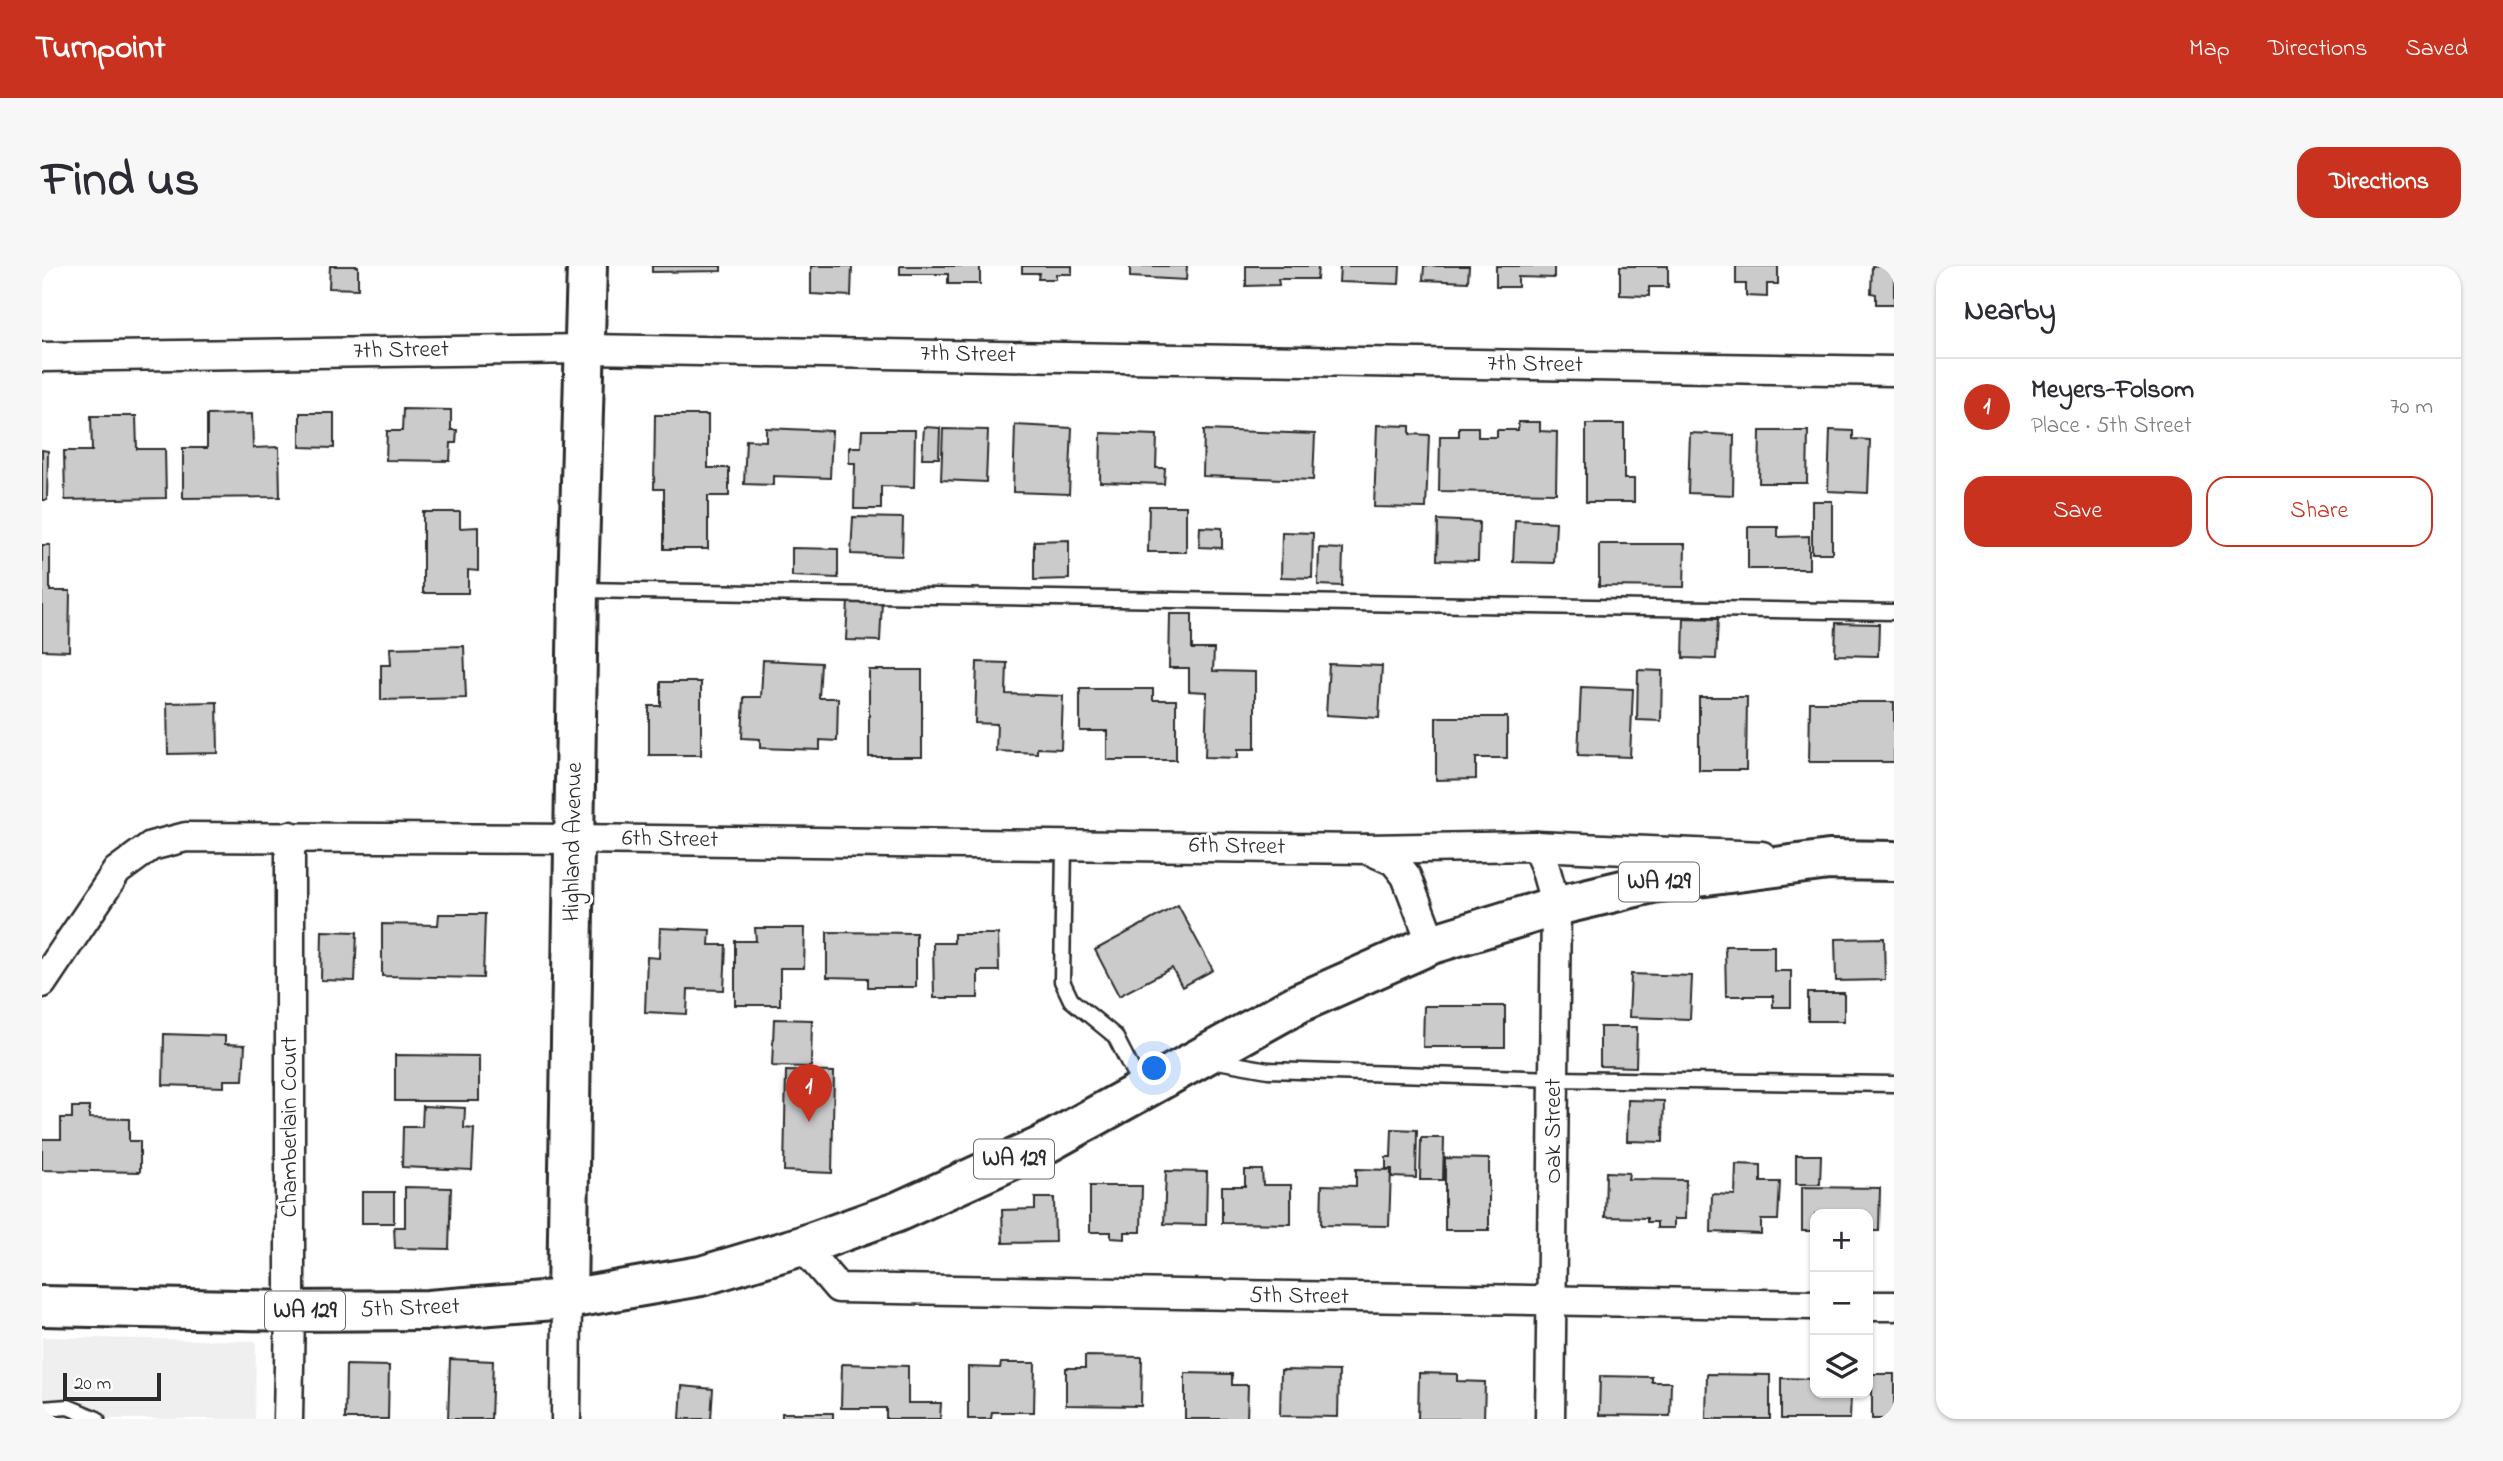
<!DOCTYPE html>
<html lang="en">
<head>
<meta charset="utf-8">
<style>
	:root { --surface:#fff; --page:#f7f7f7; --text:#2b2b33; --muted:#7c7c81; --line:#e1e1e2; --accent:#c8321e }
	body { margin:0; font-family:"Indie Flower",sans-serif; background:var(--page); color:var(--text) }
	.controls { position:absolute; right:21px; bottom:21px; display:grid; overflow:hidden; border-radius:14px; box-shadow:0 2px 5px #0004 }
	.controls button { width:63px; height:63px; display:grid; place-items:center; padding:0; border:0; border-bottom:2px solid var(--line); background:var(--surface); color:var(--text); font:35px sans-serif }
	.scale { position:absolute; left:21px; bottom:18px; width:98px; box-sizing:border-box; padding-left:7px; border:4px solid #2b2b2b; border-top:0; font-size:19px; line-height:24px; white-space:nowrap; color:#2b2b2b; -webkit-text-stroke:5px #fff; paint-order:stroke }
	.you { position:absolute; left:1113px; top:803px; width:24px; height:24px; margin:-18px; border:5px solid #fff; border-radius:50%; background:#1a73e8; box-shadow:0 0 0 10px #1a73e833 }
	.badge { display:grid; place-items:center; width:46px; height:46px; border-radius:50%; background:var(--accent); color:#fff; font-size:23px; font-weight:700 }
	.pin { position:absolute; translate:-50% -58px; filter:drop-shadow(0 2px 4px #0008) }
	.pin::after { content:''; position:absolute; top:37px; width:24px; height:21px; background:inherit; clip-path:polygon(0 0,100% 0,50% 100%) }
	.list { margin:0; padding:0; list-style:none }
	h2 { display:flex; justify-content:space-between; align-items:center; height:91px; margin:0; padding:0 28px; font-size:30px }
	h2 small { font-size:23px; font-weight:400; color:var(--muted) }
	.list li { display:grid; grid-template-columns:46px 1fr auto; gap:21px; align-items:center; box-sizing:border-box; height:98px; padding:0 28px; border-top:2px solid var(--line) }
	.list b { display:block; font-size:26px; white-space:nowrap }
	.list p { margin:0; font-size:23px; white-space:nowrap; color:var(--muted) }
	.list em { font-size:23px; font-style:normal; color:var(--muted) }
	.actions { display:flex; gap:14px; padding:21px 28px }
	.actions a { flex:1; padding:16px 0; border:2px solid var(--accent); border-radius:21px; text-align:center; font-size:24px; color:var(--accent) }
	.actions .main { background:var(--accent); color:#fff }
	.icon { flex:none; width:38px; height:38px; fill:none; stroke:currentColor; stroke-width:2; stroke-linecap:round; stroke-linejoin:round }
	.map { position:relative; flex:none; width:1852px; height:1153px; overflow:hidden; border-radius:21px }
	header { display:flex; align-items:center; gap:42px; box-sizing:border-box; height:98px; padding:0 35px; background:var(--accent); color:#fff }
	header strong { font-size:33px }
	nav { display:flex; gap:38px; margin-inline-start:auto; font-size:24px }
	.intro { display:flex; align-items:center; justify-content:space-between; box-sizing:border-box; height:168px; padding:0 42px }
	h1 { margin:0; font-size:49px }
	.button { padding:18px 32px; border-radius:21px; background:var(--accent); color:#fff; font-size:24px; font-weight:700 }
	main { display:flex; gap:42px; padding:0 42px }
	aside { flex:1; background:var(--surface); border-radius:21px; box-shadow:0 2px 5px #0004 }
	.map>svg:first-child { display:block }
	.built { fill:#efefef }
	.building { fill:#cbcbcb; stroke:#2b2b2b; stroke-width:2 }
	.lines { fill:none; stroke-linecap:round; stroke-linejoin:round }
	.lane-casing { stroke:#2b2b2b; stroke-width:19 }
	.street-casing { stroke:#2b2b2b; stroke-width:33 }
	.secondary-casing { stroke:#2b2b2b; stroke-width:44 }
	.primary-casing { stroke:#2b2b2b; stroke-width:44 }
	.lane { stroke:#fff; stroke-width:14 }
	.street { stroke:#fff; stroke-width:28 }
	.secondary { stroke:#fff; stroke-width:38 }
	.primary { stroke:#fff; stroke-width:38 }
	.labels { text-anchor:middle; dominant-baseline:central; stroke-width:6; stroke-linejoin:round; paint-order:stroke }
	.shield { fill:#fff; stroke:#6b6b6b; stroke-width:2 }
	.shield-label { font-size:23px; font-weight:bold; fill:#2b2b2b }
	.street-label { font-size:24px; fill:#2b2b2b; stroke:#fff }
</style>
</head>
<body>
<header>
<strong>Turnpoint</strong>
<nav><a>Map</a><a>Directions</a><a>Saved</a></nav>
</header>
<div class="intro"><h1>Find us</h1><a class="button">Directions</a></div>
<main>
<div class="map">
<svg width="1852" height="1153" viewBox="0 0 1852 1153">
	<rect width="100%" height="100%" fill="#fff"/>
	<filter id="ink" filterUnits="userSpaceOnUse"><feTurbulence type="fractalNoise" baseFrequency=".0143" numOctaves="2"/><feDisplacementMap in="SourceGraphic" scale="14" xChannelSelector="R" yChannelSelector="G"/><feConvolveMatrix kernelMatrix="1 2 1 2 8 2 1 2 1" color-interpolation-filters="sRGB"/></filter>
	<g filter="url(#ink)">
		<path class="built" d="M0 1071 214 1075 213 1153H0Z"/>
		<g class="building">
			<path d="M288 0H316V23L287 22Z"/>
			<path d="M610 0H679V5L610 6Z"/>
			<path d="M769 0H810L809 30 769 28Z"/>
			<path d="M858 0H938V18H906V8H858Z"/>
			<path d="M980 0H1030V8H1014V13H996L997 7H980Z"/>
			<path d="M1088 0H1145L1144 14 1088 11Z"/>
			<path d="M1204 0H1276L1275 13H1236L1237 19 1204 20Z"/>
			<path d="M1298 0H1358L1357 18 1297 16Z"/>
			<path d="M1382 0H1427L1426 16 1381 14Z"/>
			<path d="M1454 0H1512V12L1476 11V21H1454Z"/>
			<path d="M1578 0H1626V21H1607V30L1578 29Z"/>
			<path d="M1694 0H1736V18H1725V31L1704 30V18H1694Z"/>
			<path d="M1830 0H1852V38H1834V28L1829 27Z"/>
			<path d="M361 143 409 144V164H415L414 177H409L408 195 344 194 345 165H360Z"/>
			<path d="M258 147H292V182L258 181Z"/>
			<path d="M210 148 211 182 237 181 238 231 141 232V182H165V149Z"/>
			<path d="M613 149H666V202H687V230H666V283H622V223H612Z"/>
			<path d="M49 150H94L95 183H123L124 232 23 234 22 185H50Z"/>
			<path d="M1476 156H1498V165L1515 166 1514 227 1397 225 1398 170H1417V161H1436V171H1455V164H1476Z"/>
			<path d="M1544 158H1582V213H1592V236H1544Z"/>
			<path d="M973 159 1030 162 1027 228 971 226Z"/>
			<path d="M1335 159 1368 160V168L1387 169 1384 242 1332 241Z"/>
			<path d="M882 161 898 162 897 192H880Z"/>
			<path d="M724 162 790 165 788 212 731 210V219L702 218 704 174 724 175Z"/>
			<path d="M901 163 946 164 944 216 899 214Z"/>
			<path d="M820 164H873L872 221 839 220V243H812L813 197H807V181H819Z"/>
			<path d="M1162 164 1273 168 1271 214 1161 210Z"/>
			<path d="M1788 164 1811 165V173L1828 174 1826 227 1786 225Z"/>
			<path d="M1718 165H1766L1765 217H1717Z"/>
			<path d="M1059 167 1115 169 1114 202H1123L1122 218 1058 216Z"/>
			<path d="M1648 167 1692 169 1691 229 1646 227Z"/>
			<path d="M0 184 6 185 5 234H0Z"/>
			<rect x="1770" y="235" width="20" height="52"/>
			<path d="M1107 240H1144V286H1106Z"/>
			<path d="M381 246H418V262L436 261V305L426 304V327H381Z"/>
			<path d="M811 251 861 252 860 290 809 288Z"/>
			<path d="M1396 254 1437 256 1436 295 1395 294Z"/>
			<path d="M1473 254 1514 256 1512 297 1471 296Z"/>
			<path d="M1158 261 1180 262V282L1157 281Z"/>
			<path d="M1706 261H1736V271L1767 270V303H1706Z"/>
			<path d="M1240 266 1271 267 1270 312 1239 311Z"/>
			<path d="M1027 274V313L992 314V275Z"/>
			<path d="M1557 278H1643L1642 321 1557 320Z"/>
			<path d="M0 279H8V325H28L27 385 0 384Z"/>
			<path d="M750 282 796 283V312L750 310Z"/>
			<path d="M1277 282 1301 283 1300 320 1276 319Z"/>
			<path d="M806 334 840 335 838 375 804 374Z"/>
			<path d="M1128 348H1150V383H1172L1171 405 1213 406V483H1196V492L1163 491 1165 426 1147 425V402H1127Z"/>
			<path d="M1642 352 1676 353 1674 393 1641 392Z"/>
			<path d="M1794 357 1837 358 1836 390 1793 389Z"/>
			<path d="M422 380 424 432 339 434V399H349L348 382Z"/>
			<path d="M721 394 779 397 777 432H796L795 475 778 474V484L718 482V473L700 472 702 431H719Z"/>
			<path d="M935 396 965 397 964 428 1021 430 1019 483 995 482V487L954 485 955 458 933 457Z"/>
			<path d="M1287 398 1340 400 1337 452 1284 449Z"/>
			<rect x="827" y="404" width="53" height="87"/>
			<path d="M1596 404 1620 405 1619 455 1595 454Z"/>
			<path d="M619 416H659V489H607V440H619Z"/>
			<path d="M1539 421 1591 423 1588 491 1536 489Z"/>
			<path d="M1038 423H1111V434H1134V494H1065V465H1038Z"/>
			<path d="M1657 431H1705L1704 504H1657Z"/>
			<path d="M175 436 176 487 126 488 125 437Z"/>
			<path d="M1768 436H1852V496H1767Z"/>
			<path d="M1394 451H1465V492H1434V513L1394 514Z"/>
			<path d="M1136 639 1171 704 1140 721 1130 702 1077 730 1053 684Z"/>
			<path d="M397 648H443L441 712 340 710V658L396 659Z"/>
			<path d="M618 662 668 664 667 679H684L682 724 646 723 645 748 603 746 605 691 617 692Z"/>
			<path d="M713 662H763L762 702H738V739H693V675H714Z"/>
			<path d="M280 665 315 666 313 715 279 714Z"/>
			<path d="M785 666 874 667V721H826V712L785 711Z"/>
			<path d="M912 668H956L957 705H936V732H892L891 677H912Z"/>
			<path d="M1842 672 1843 714 1794 715 1793 673Z"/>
			<path d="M1683 680H1732V705H1749V741H1731V730H1684Z"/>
			<path d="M1589 708 1650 710 1648 753 1587 751Z"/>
			<rect x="1766" y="727" width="36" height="28"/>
			<path d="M1382 740H1463V781H1381Z"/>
			<path d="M732 753 770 754 769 801 730 800Z"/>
			<path d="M1558 761H1595L1594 801 1558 800Z"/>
			<path d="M122 768 183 770V778L203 779 201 814H182V821L121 819Z"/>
			<path d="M353 789 437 790V835H353Z"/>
			<path d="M744 805 792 806 790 907 742 905Z"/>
			<path d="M1586 834 1622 835 1621 876 1585 875Z"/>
			<path d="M381 840 423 842 422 862 432 863 430 904 360 901 361 861H380Z"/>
			<path d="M30 841H47V852L87 853V875H98V906L0 904V873H19V852H30Z"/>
			<path d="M1350 863 1375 864 1374 912 1350 911V903H1344V891H1349Z"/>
			<path d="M1379 872H1402L1401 914H1378Z"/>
			<path d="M1754 889H1779L1778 918H1754Z"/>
			<path d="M1403 892 1447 893V964H1403Z"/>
			<path d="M1694 898 1719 899V916H1738L1736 954H1719V968L1669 966 1670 928 1693 929Z"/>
			<path d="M1314 903 1349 904 1347 960 1279 959 1280 919 1314 920Z"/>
			<path d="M1203 904H1220L1221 919H1249V958L1180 957V920H1203Z"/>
			<path d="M1124 905 1165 906 1164 959 1122 958Z"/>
			<path d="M1564 906 1587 907 1586 913 1644 914 1643 953H1632V962H1615V956H1605V952L1563 951Z"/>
			<path d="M1048 920H1100L1099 966H1083V973L1069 972V966H1048Z"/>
			<path d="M363 921 409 922 407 983 353 982 352 961H363Z"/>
			<path d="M1760 921 1838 922 1837 965H1826V948H1773V965H1760Z"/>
			<rect x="320" y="926" width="32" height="31"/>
			<path d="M993 932H1012L1013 976 961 977 960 944 993 943Z"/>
			<path d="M1043 1090 1100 1091 1099 1140 1024 1139V1102H1043Z"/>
			<path d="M408 1093 451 1095 449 1153H406Z"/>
			<path d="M959 1097H993L992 1146H950L949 1153H926V1101L958 1102Z"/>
			<path d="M800 1098 866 1100V1137H899L898 1153H844V1142H799Z"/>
			<path d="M304 1099 347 1100 346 1153H303Z"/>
			<path d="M1239 1104 1297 1105 1296 1151 1238 1150Z"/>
			<path d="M1143 1107 1190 1108V1119H1206L1205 1153H1143Z"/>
			<path d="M1377 1107 1415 1108V1115L1443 1116 1442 1153H1376Z"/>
			<path d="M1665 1108 1728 1109V1153H1664Z"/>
			<rect x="1830" y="1108" width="22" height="45"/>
			<path d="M1558 1110 1610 1111V1116H1629L1628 1150 1557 1149Z"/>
			<path d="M1739 1112 1773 1113V1127H1809L1808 1153H1739Z"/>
			<path d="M640 1120 671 1123 669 1153H638Z"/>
			<rect x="740" y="1147" width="51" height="6"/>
		</g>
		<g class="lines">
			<g class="lane-casing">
				<g id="lane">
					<path d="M538 324 1852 346"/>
					<path d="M1022 579 1020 715 1029 734 1073 770 1099 821"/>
					<path d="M1170 794 1226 804 1513 813 1852 818"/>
					<path d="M0 1143 26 1141 55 1153"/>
				</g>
			</g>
			<g class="street-casing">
				<g id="street">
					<path d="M0 91 544 83 1852 105"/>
					<path d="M1494 580 1502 598 1514 640 1508 1153"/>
					<path d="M1325 583 1352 595 1364 610 1390 678"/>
					<path d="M0 717 75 605 109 580 144 571 532 573 1325 583 1494 580 1720 590"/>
					<path d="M760 980 796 1022 1773 1039"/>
					<path d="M1826 1040H1852"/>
					<path d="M246 1153 248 1045V570"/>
					<path d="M524 1153 525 1033"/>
				</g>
			</g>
			<g class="secondary-casing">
				<path id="secondary" d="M525 1033 536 324 545 0"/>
			</g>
			<g class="primary-casing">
				<path id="primary" d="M0 1040 248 1045 386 1044 525 1033 659 1010 760 980 855 946 998 881 1257 737 1390 678 1514 640 1610 617 1787 594 1852 595"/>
			</g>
			<use href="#lane" class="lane"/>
			<use href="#street" class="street"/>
			<use href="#secondary" class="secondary"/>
			<use href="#primary" class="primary"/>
		</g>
	</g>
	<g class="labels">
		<g class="shield">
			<rect x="1577" y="596.5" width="80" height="39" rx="5"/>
			<rect x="932" y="873.5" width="80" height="39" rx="5"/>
			<rect x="223" y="1025.5" width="80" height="39" rx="5"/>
		</g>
		<g class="shield-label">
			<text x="1617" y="616">WA 129</text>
			<text x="972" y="893">WA 129</text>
			<text x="263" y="1045">WA 129</text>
		</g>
		<g class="street-label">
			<text transform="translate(359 85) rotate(-1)">7th Street</text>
			<text transform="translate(926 89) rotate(1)">7th Street</text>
			<text transform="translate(1493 99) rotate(1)">7th Street</text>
			<text transform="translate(628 574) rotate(1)">6th Street</text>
			<text transform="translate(532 576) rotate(-89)">Highland Avenue</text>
			<text transform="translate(1195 581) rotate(1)">6th Street</text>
			<text transform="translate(248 861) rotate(-90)">Chamberlain Court</text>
			<text transform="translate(1512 865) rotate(-90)">Oak Street</text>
			<text transform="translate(1257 1031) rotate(1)">5th Street</text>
			<text transform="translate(368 1043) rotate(-2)">5th Street</text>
		</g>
	</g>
</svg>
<div class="controls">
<button>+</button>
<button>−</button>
<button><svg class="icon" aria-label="layers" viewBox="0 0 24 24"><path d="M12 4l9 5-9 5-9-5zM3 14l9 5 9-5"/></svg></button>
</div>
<div class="scale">20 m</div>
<div class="you"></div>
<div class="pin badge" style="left:767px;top:856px">1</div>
</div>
<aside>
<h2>Nearby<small></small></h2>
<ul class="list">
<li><span class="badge">1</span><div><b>Meyers-Folsom</b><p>Place · 5th Street</p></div><em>70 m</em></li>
</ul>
<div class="actions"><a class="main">Save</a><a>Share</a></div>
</aside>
</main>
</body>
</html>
